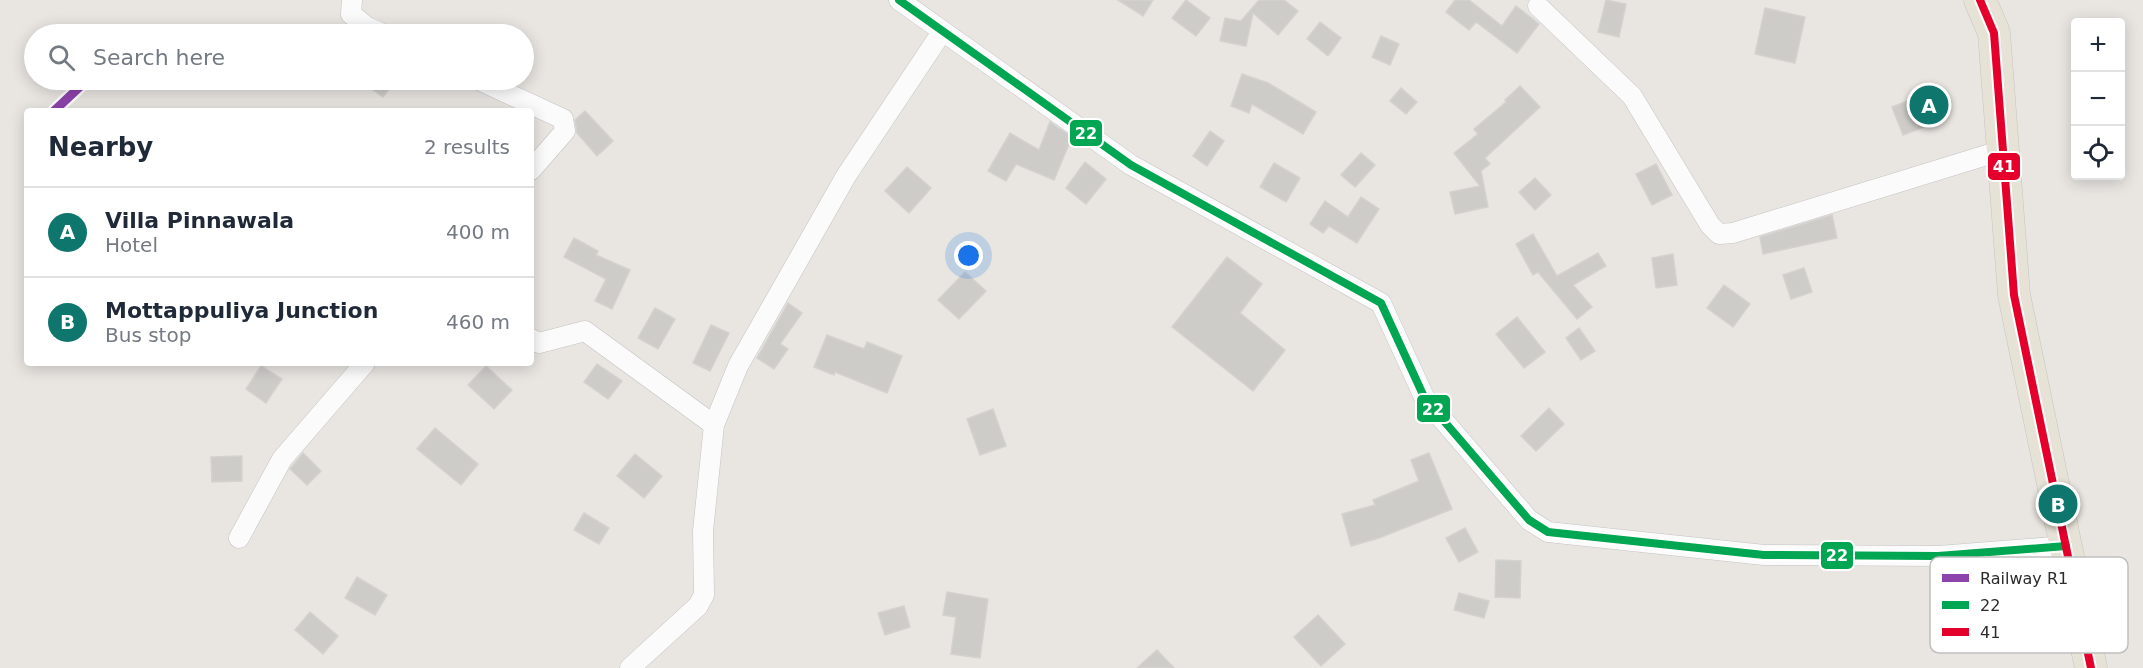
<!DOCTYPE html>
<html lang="en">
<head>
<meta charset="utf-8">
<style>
	:root { --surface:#fff; --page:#f2f2f3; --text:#1f2937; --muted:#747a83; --line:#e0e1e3; --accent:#0f766e }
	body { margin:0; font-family:"DejaVu Sans",sans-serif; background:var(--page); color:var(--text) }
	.controls { position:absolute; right:18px; top:18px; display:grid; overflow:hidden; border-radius:6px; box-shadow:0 3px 15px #0003 }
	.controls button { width:54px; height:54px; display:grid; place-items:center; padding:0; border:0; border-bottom:2px solid var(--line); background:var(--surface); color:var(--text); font:30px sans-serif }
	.you { position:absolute; left:969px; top:256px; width:21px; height:21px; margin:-15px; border:4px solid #fff; border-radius:50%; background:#1a73e8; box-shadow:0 0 0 9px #1a73e833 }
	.badge { display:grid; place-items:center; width:39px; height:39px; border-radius:50%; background:var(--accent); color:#fff; font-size:20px; font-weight:700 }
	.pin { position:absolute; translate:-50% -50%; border:3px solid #fff; box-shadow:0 2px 6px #0006 }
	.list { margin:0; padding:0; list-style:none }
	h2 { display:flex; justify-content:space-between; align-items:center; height:78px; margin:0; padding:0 24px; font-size:26px }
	h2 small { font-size:20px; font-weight:400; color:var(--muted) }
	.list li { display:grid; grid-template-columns:39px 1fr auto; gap:18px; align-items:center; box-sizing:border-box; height:90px; padding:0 24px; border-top:2px solid var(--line) }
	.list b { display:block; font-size:22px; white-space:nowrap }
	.list p { margin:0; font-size:20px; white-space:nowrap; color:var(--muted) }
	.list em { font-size:20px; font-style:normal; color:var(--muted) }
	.icon { flex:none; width:33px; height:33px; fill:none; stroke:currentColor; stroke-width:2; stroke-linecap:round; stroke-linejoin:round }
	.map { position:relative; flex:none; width:2143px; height:668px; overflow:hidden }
	.search { position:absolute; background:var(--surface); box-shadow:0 3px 15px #0003; left:24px; top:24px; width:510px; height:66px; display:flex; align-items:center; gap:15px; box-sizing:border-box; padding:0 21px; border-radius:33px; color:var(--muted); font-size:22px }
	.panel { position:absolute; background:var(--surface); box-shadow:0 3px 15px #0003; left:24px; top:108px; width:510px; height:258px; border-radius:6px }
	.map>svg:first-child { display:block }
	.building { fill:#ceccc9; stroke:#d4d2ce; stroke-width:1.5 }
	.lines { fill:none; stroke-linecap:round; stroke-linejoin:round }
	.street-casing { stroke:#c4c2c2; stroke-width:21 }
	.primary-casing { stroke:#c5c4c2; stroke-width:33 }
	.street { stroke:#fcfbfb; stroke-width:20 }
	.primary { stroke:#e6e2d5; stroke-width:32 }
	.bus-1-casing { stroke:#fff; stroke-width:12 }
	.bus-2-casing { stroke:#fff; stroke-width:12 }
	.bus-1 { stroke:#00a651; stroke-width:8 }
	.bus-2 { stroke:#e4002b; stroke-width:8 }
	.rail-1-casing { stroke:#fff; stroke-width:14 }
	.rail-1 { stroke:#8e44ad; stroke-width:9 }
	.key { fill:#fff; stroke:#c0c0c0; stroke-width:1.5 }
	.key-label { font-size:16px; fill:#2c2c2c }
	.line-badge { stroke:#fff; stroke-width:2 }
	.badge-label { font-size:16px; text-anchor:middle; font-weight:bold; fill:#fff }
</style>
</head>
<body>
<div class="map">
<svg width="2143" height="668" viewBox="0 0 2143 668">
	<rect width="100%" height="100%" fill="#e9e6e2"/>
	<g class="building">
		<path d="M1118 0H1153L1143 16Z"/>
		<path d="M1186 0 1210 18 1196 36 1172 18Z"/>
		<path d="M1259 0H1284L1298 11 1278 35 1253 13 1246 46 1220 41 1225 18 1241 21Z"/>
		<path d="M1455 0H1469L1502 26 1516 6 1539 24 1517 53 1476 22 1469 30 1446 12Z"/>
		<path d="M1606 0 1626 4 1619 37 1598 32Z"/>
		<path d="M1765 8 1805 17 1795 63 1755 54Z"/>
		<path d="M1320 22 1341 38 1328 56 1307 39Z"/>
		<path d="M1381 36 1399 44 1390 65 1372 57Z"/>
		<path d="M1242 74 1268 83 1316 112 1303 134 1252 104 1249 113 1231 106Z"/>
		<path d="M359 80H396L383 97Z"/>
		<path d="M1520 86 1540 107 1485 158 1490 164 1481 171 1488 207 1455 214 1450 192 1480 186 1454 153 1478 134 1474 129 1506 102 1505 100Z"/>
		<path d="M1401 88 1417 102 1406 114 1390 101Z"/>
		<path d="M1925 94 1937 122 1903 135 1892 107Z"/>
		<path d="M585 111 613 141 597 156 577 133 575 120Z"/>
		<path d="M1050 122 1072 137 1054 180 1016 164 1006 181 988 171 1010 133 1039 150Z"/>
		<path d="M1210 131 1224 141 1207 166 1193 156Z"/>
		<path d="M1361 153 1375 165 1355 187 1341 175Z"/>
		<path d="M1085 162 1106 179 1086 204 1066 188Z"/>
		<path d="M1274 163 1300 178 1286 202 1260 187Z"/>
		<path d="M1656 164 1672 195 1652 205 1636 174Z"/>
		<path d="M907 167 931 188 909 213 885 191Z"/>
		<path d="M1535 178 1551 195 1535 210 1519 192Z"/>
		<path d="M1361 197 1379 209 1357 243 1329 226 1323 233 1310 224 1325 201 1348 217Z"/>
		<path d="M1832 215 1837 238 1763 254 1760 237Z"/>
		<path d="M1533 234 1557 276 1598 253 1606 266 1573 285 1592 307 1577 319 1538 272 1533 275 1516 244Z"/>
		<path d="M574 238 598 251 596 255 630 270 612 309 595 301 606 279 564 257Z"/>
		<path d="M1673 254 1677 285 1656 288 1652 258Z"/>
		<path d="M1227 257 1262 284 1240 313 1285 350 1253 391 1172 327Z"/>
		<path d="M1804 268 1812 292 1791 299 1783 275Z"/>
		<path d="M965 272 986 291 959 319 938 300Z"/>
		<path d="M1724 285 1750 304 1733 327 1707 308Z"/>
		<path d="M788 303 802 313 780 344 788 349 774 369 757 358Z"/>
		<path d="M655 308 675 319 658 349 638 338Z"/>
		<path d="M1517 317 1545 352 1524 368 1496 334Z"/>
		<path d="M711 325 729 333 710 371 693 363Z"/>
		<path d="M1579 328 1595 351 1581 360 1566 338Z"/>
		<path d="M827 335 864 349 867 342 902 356 887 393 835 372 834 375 814 367Z"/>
		<path d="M597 364 622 381 608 399 584 382Z"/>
		<path d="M261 366 282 379 266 403 246 389Z"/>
		<path d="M486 366 512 390 494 409 468 385Z"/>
		<path d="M1549 408 1564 424 1536 451 1521 436Z"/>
		<path d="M993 409 1006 446 980 455 967 419Z"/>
		<path d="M435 428 478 464 461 485 417 449Z"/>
		<path d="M303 453 321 471 307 485 290 469Z"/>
		<path d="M1429 453 1452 509 1379 538 1351 546 1342 514 1375 505 1373 500 1419 481 1411 460Z"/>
		<path d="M635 454 662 476 644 498 617 476Z"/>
		<path d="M242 456V481L212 482 211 457Z"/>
		<path d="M584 513 609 528 599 544 574 530Z"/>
		<path d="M1465 528 1478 552 1459 562 1446 538Z"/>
		<path d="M1496 560 1521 561 1520 598 1495 597Z"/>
		<path d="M357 577 387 595 375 615 345 598Z"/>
		<path d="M947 592 988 599 980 658 951 654 956 617 943 615Z"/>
		<path d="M1459 593 1489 601 1484 618 1454 610Z"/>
		<path d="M904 606 910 627 885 635 878 613Z"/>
		<path d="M310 612 338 636 323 654 295 630Z"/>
		<path d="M1318 615 1345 644 1321 666 1294 637Z"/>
		<path d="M1157 650 1174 668H1137Z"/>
	</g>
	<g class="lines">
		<g class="street-casing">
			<g id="street">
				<path d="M352 0 351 14 367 27 383 34"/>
				<path d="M899 0 1131 165 1381 303 1425 399 1529 520 1548 532 1764 555 1938 556 2066 546"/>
				<path d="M1538 6 1632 96 1710 225 1719 234 1733 233 2003 150"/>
				<path d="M479 80 563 119 565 131 531 170"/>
				<path d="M531 339 539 343 585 331 714 425"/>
				<path d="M239 538 282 459 365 363"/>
				<path d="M630 668 698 606 704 595 703 531 714 425 738 366 846 176 942 32"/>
			</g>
		</g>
		<g class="primary-casing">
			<path id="primary" d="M1980 0 1994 33 2014 295 2091 668"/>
		</g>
		<use href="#street" class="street"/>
		<use href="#primary" class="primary"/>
		<g class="bus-1-casing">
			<path id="bus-1" d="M899 0 1131 165 1381 303 1425 399 1529 520 1548 532 1764 555 1938 556 2066 546"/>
		</g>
		<g class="bus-2-casing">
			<path id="bus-2" d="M1980 0 1994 33 2014 295 2091 668"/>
		</g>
		<use href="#bus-1" class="bus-1"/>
		<use href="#bus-2" class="bus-2"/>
		<g class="rail-1-casing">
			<path id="rail-1" d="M54 111 87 80"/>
		</g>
		<use href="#rail-1" class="rail-1"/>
	</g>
	<rect x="1930" y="557" width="198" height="96" rx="9" class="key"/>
	<rect x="1942" y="574" width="27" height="8" fill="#8e44ad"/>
	<rect x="1942" y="601" width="27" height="8" fill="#00a651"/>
	<rect x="1942" y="628" width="27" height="8" fill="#e4002b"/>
	<g class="key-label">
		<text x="1980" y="584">Railway R1</text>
		<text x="1980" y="611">22</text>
		<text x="1980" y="638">41</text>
	</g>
	<g class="line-badge">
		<rect x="1069" y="119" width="34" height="28" rx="6" fill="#00a651"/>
		<rect x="1987" y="152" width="34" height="29" rx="6" fill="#e4002b"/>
		<rect x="1416" y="394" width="35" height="29" rx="6" fill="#00a651"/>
		<rect x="1820" y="541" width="34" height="29" rx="6" fill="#00a651"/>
	</g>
	<g class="badge-label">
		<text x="1086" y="139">22</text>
		<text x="2004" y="172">41</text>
		<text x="1433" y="415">22</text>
		<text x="1837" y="561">22</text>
	</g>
</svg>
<div class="controls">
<button>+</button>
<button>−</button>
<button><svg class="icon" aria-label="locate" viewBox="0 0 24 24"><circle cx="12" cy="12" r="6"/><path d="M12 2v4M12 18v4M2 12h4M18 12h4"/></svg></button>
</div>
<div class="you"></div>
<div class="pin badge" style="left:1929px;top:105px">A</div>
<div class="pin badge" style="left:2058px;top:504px">B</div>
<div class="search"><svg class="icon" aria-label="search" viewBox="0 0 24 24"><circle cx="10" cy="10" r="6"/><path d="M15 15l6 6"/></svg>Search here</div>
<section class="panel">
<h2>Nearby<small>2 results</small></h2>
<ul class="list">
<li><span class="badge">A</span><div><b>Villa Pinnawala</b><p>Hotel</p></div><em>400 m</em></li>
<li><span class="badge">B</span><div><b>Mottappuliya Junction</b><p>Bus stop</p></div><em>460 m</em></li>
</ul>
</section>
</div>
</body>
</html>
